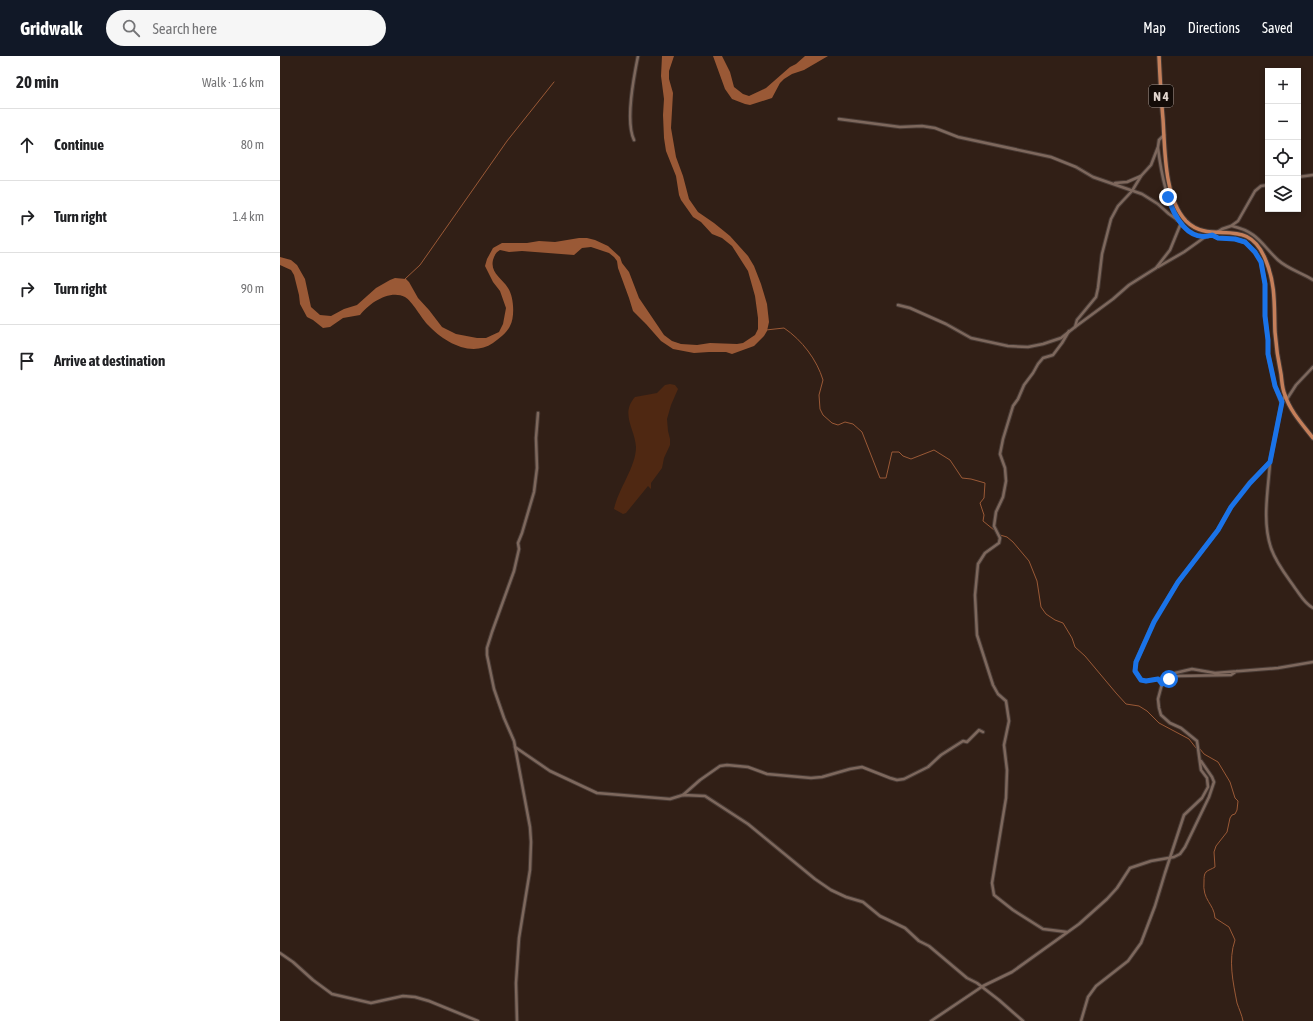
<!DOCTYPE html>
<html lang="en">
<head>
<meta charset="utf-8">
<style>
	:root { --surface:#fff; --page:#f6f6f6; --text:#202124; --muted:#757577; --line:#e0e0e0; --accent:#111827 }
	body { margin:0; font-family:"Asap Condensed",sans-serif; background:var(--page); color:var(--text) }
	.controls { position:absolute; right:12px; top:12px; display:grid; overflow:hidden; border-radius:0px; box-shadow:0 2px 6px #0003 }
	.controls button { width:36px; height:36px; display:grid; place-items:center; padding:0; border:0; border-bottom:1px solid var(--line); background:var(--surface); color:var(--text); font:20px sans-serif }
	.stop { position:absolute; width:12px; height:12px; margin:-9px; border:3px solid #1a73e8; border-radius:50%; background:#fff }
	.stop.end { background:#1a73e8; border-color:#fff; box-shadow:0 1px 4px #0008 }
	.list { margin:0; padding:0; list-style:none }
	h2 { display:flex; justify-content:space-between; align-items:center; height:52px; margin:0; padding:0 16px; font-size:17px }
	h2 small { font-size:13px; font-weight:400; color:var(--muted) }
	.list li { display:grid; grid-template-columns:26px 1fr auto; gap:12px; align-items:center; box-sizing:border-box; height:72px; padding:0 16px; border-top:1px solid var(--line) }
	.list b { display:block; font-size:15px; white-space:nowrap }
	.list em { font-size:13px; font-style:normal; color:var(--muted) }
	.icon { flex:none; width:22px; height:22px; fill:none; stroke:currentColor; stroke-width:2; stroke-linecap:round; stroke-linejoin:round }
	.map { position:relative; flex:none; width:1033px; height:965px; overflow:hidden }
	header { display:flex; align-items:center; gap:24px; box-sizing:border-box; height:56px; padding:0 20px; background:var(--accent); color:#fff }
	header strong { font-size:19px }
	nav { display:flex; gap:22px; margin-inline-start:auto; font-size:14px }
	.search { width:280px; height:36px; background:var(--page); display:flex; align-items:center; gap:10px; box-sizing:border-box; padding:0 14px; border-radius:22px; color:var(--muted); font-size:15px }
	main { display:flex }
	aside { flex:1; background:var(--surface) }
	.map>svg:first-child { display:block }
	.green { fill:#4f2812 }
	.water { fill:#9a5936 }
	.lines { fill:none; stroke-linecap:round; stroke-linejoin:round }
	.stream { stroke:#9a5936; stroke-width:1 }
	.minor-casing { stroke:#483a34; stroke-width:4.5 }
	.major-casing { stroke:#483a34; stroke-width:5.5 }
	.minor { stroke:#7e685d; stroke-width:2.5 }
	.major { stroke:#c57f5a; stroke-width:3.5 }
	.route { stroke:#1a73e8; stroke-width:5 }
	.labels { text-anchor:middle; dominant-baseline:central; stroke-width:4; stroke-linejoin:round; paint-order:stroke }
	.shield { fill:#130b07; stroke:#a39892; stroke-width:1 }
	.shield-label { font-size:13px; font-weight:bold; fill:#e1d5ce }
</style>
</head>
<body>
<header>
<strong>Gridwalk</strong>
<div class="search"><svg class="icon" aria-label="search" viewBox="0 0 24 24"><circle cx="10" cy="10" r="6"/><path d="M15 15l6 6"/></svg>Search here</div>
<nav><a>Map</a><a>Directions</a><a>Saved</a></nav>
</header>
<main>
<aside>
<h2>20 min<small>Walk · 1.6 km</small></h2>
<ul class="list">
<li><svg class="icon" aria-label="ahead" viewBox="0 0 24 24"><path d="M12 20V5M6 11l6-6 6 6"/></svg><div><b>Continue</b></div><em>80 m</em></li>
<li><svg class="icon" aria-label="right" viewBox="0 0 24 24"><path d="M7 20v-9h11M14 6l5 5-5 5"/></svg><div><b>Turn right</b></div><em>1.4 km</em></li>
<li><svg class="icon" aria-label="right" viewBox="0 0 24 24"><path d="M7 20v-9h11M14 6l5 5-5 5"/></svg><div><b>Turn right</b></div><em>90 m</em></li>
<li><svg class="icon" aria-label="arrive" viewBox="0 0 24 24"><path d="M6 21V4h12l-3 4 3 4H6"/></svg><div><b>Arrive at destination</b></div></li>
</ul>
</aside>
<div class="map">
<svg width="1033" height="965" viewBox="0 0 1033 965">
	<rect width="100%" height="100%" fill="#311f16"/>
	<path class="green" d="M390 328 395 329 398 333 391 349 387 363 388 375 390 383V389L384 402 382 412 371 427V433L368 430 346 457 343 458 334 453C338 433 356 411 356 391 355 373 340 358 355 341L377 337 385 329Z"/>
	<g class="water">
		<path d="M382 0H394L389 15V23L393 37 391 72 396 101 403 120 409 143 418 156 434 167 450 180 468 200 474 210 481 228 487 248 489 266 487 275 484 280 474 290 452 298 446 296H429L414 297 393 293 381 285 366 268 353 255 349 242 338 212 337 205 334 201 329 197 311 191 302 192 294 199 242 195 229 196 220 194C216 196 214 200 213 204 210 217 222 222 228 232 234 241 235 261 230 270 227 277 218 283 213 287 191 302 164 286 148 269 142 263 132 245 125 241 110 233 89 247 80 259L63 262 50 271 43 272 33 264 27 261 20 248 19 239 14 219 11 214 0 209V201L11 204 17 209 25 223 31 251 40 259 51 260 64 253 77 249 96 232 110 224 115 222 126 223 129 226 138 242 149 254 162 271 176 278 197 282H206L219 276 223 268 226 252 220 235 213 226 205 210 207 203 213 192 222 187H247L259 185 275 186 299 182H307L315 184 328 190 340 201 342 207 349 216 359 242 384 279 392 285 401 288 417 289 430 287 457 288 463 287 475 279 478 273V262L475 240 468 215 452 190 442 182 432 178 421 166 413 161 401 144 399 139 396 120 386 95 384 82 383 59 384 43 381 20Z"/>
		<path d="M433 0H442L450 16 454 31 463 38 469 40 486 32 510 11 516 8 525 0H548L524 14 512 18 504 23 500 27 492 42 470 49 465 48 452 43 445 33Z"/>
	</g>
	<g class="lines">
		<g class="stream">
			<path d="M125 223 140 209 227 85 274 26"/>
			<path d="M486 274 504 272C522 284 537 304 543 324L539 339 540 353 543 359 552 367 558 369 565 366 573 368 582 376 600 422H606L612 396H619L623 400 631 403 654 394 670 404 682 422 691 423 705 427 704 442 700 447 704 459 703 465 714 474"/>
			<path d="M720 479 727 481 733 486 749 505 757 525 761 551 766 558 775 564 783 567 792 582 795 591 805 600 836 637 846 648 859 650 867 655 879 667 909 683 916 692"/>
			<path d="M920 693 924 698 938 706 950 726 955 742 958 745 957 754 955 758 952 759 950 762 947 776 936 790 934 796 935 811C932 813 928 814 926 816 924 818 924 822 924 825 922 845 934 847 935 862L949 871 955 884C948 904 953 926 957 947 959 953 962 959 963 965"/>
		</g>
		<g class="minor-casing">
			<g id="minor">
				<path d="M559 63 620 71 642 70 655 72 678 81 771 101 796 111 813 121 862 138 878 148 889 158 899 165 906 173 914 178 925 181 932 179 942 173 951 170 958 165 975 135 981 130 988 129"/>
				<path d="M354 84C345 65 354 20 358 0"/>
				<path d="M878 92C881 116 886 142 897 164"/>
				<path d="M1018 121 1033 119"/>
				<path d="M835 127 847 126 861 120"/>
				<path d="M952 170C978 176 981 188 998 204 1008 213 1022 217 1033 224"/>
				<path d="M932 179 938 182 955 183 965 186 975 197 981 206 985 228V260L988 284V298L995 330 1001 346"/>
				<path d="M878 211 904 196 925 181"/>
				<path d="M618 249 630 252 666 268 691 282 728 290 748 291 763 288 781 282 795 271 797 264 816 241 818 232 822 198 831 163 838 150 852 135 861 120 871 109 878 91 879 84 884 79"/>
				<path d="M795 271 833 243 849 229 876 212 890 194 901 167"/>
				<path d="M1007 343 1016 329 1033 311"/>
				<path d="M990 407C988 435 982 465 991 492 996 507 1006 519 1015 532 1021 540 1024 547 1033 552"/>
				<path d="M957 615 951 619 897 620 882 628 885 623 895 617 912 613 935 617 998 612 1033 606"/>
				<path d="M235 691 270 715 317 737 390 743 403 739 425 740 468 768 535 823 551 834 566 841 583 846 600 860 625 872 639 885 649 890 687 922 697 927 719 944 743 965"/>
				<path d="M403 739 420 724 440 710 447 709 468 711 487 718 531 722 542 721 570 713 582 711 610 722 617 724 624 723 648 711 661 699 683 685 687 686 699 674 703 676"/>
				<path d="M787 876 763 873 733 854 714 839 712 827 726 742 727 714 724 689 729 665 726 645 718 638 713 629 697 579 695 539 698 508 705 497 719 487 720 482 714 470 716 456 723 441 726 425 725 412 720 398 723 383 733 350 738 343 744 329 753 317 758 308 763 302 773 299 782 287 789 275"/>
				<path d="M0 897 13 906 33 924 52 938 91 947 123 940 135 941 149 945 198 965"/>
				<path d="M237 965 236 927 239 882 250 814 251 786 250 771 234 685 224 662 214 633 207 599V592L212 576 234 515 239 493 238 487 242 477 254 436 257 412 256 382 258 357"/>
				<path d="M651 965 703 930 732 916 799 868 827 843 837 832 850 812 871 805 894 801 900 798 905 791 929 741 934 726 932 721 921 705"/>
				<path d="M801 965 808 941 816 930 848 905 861 887 875 850 885 817 904 759 922 742 928 731 927 722 921 714 917 685 901 672 890 667 881 659 879 652 878 643 882 628 879 623 866 625 861 624 855 615 856 606 874 565 898 526 938 474 951 451 969 427 990 406 1002 346 1005 339"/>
			</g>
		</g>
		<g class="major-casing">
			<path id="major" d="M879 0C880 21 881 42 883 63 885 93 884 142 906 165 932 191 968 157 986 205 996 229 994 251 995 276 996 290 998 304 1001 318 1002 325 1002 333 1005 339 1010 355 1023 369 1033 382"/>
		</g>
		<use href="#minor" class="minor"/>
		<use href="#major" class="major"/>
	</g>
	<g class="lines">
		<path class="route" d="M888 141C894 160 908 187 932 179L938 182 955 183 965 186 975 196 981 206 985 228V260L988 284V298L995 330 1002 346 990 406 970 427 951 451 938 474 898 526 874 566 856 606 855 615 861 624 866 625 878 623 882 628 889 623"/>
	</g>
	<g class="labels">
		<rect class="shield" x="869" y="29" width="24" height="22" rx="3"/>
		<g class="shield-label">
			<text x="881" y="40">N 4</text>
		</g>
	</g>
</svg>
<div class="controls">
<button>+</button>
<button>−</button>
<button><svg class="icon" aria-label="locate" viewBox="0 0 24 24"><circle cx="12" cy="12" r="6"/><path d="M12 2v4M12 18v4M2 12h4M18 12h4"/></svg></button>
<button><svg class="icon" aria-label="layers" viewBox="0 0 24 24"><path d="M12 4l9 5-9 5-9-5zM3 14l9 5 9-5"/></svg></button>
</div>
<div class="stop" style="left:889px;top:623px"></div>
<div class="stop end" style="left:888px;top:141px"></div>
</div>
</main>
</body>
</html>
